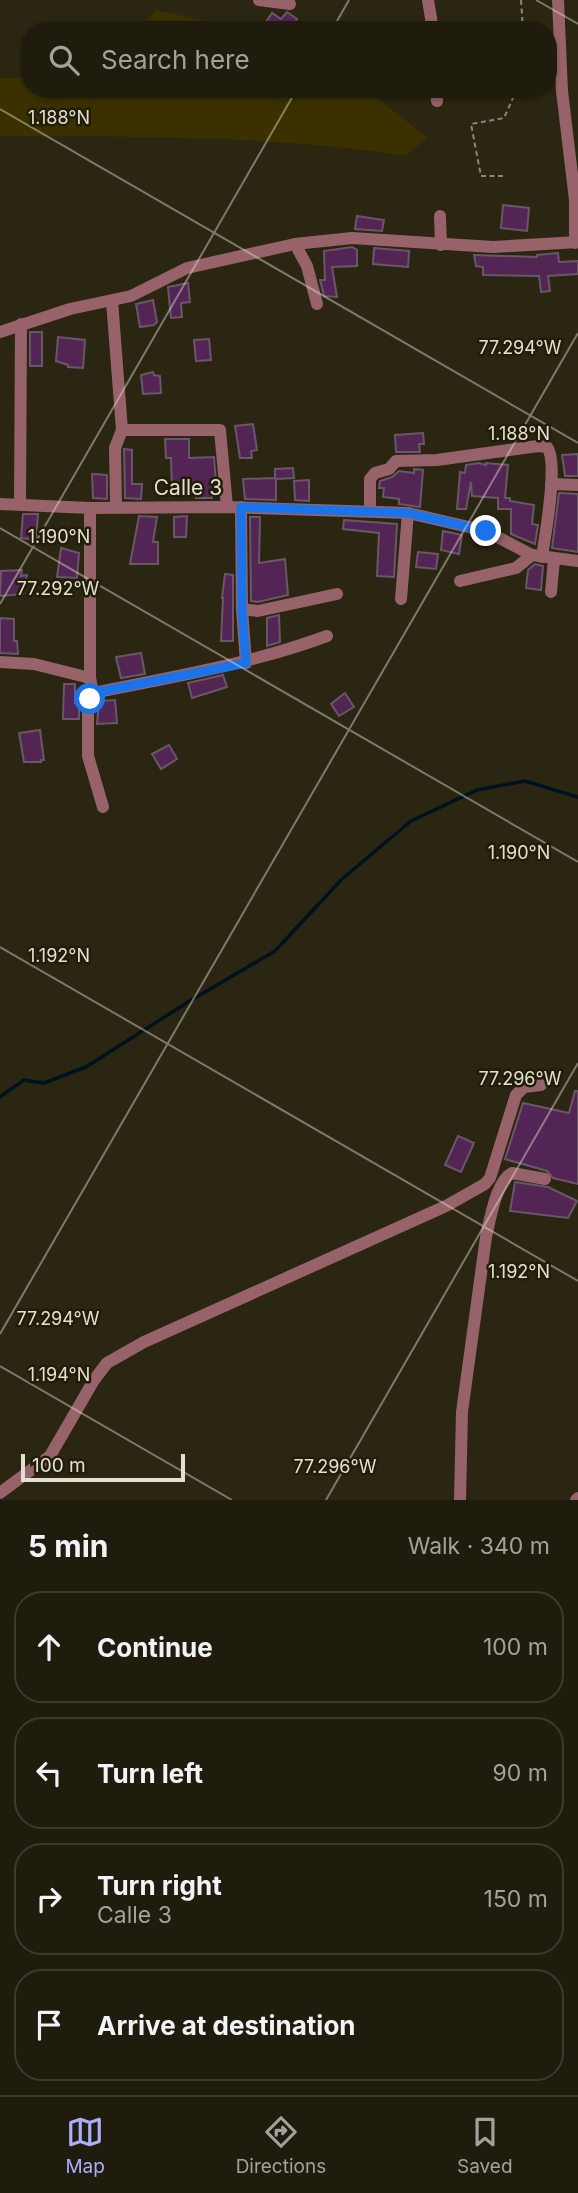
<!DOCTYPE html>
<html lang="en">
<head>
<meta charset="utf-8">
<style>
	:root { --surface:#201c0d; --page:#2d291b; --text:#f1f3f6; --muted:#a2a19d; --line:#3d3a2e; --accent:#abaffb }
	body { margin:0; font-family:Inter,sans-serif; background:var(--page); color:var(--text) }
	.scale { position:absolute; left:21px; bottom:18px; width:164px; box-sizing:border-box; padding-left:7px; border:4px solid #e3e0d3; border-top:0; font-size:19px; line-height:24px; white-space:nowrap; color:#e3e0d3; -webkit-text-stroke:5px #211d07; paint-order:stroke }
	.stop { position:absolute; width:21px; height:21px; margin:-16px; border:5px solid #1a73e8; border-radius:50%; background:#fff }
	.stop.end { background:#1a73e8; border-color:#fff; box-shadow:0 2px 7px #0008 }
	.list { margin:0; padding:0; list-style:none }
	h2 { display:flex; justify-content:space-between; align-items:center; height:91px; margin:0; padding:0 28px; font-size:30px }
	h2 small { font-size:23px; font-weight:400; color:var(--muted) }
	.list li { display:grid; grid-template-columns:46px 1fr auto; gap:21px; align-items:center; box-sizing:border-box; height:112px; margin:0 14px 14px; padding:0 14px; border:2px solid var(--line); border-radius:28px }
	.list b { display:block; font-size:26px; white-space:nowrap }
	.list p { margin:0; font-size:23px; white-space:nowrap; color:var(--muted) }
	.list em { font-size:23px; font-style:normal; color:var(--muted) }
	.icon { flex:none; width:38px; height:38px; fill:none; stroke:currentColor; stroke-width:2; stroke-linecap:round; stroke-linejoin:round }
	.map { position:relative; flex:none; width:578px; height:1500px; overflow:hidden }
	.search { position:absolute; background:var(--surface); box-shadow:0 2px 5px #0004; left:21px; right:21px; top:21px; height:77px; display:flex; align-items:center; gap:18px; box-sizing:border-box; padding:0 24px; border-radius:28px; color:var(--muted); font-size:26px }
	.sheet { height:595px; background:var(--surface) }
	nav { display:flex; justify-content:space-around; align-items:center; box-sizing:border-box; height:98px; border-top:2px solid var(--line); background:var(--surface); font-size:19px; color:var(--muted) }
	nav a { display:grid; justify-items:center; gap:4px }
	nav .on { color:var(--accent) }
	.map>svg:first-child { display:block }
	.green { fill:#3a3000 }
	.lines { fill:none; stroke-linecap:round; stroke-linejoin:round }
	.stream { stroke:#00111f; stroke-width:3.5 }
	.building { fill:#532555; stroke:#695768; stroke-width:2 }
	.path { stroke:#8a8776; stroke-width:2; stroke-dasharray:5 3.5; stroke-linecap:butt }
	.minor { stroke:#98626a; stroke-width:12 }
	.route { stroke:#1a73e8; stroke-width:9 }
	.ticks { fill:none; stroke:#e3e0d3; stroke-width:2; stroke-opacity:0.45 }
	.labels { text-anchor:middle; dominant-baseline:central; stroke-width:5; stroke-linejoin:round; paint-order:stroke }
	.street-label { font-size:21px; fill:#e3e0d3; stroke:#211d07 }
	.ticks-label { font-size:18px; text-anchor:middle; fill:#e3e0d3; stroke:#211d07; stroke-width:5; stroke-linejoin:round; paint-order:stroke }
</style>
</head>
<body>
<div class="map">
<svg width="578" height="1500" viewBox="0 0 578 1500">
	<rect width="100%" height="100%" fill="#2b2611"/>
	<g class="green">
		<path d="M156 10 233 27 235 30H136Z"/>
		<path d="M0 78H30V89H365L427 137 406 156C273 135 135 137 0 136Z"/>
	</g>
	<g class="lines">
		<path class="stream" d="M0 1097 24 1080 44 1083 86 1067 188 1002 275 951 342 879 411 821 477 790 525 781 578 797"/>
	</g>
	<g class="building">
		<path d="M287 12 297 19 291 30H278L266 22 272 13 281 19Z"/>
		<path d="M503 205 529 208 527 231 501 228Z"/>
		<path d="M357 216 384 220 382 231 355 229Z"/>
		<path d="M352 247 357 250V266L332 267 337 297 324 296 320 280H325L324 251Z"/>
		<path d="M374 248 409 251 408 267 373 264Z"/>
		<path d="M558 253 559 262 578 261V274L548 276 550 291 541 292 539 276 483 275V267L476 266 474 255 537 257V255Z"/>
		<path d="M188 283 190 302 181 303 182 317 171 318 168 287Z"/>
		<path d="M153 300 157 322 154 325 140 327 136 304Z"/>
		<rect x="30" y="332" width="12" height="34"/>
		<path d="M58 337 85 340 83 368 68 367V365L56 361Z"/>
		<path d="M209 339 211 360 196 361 194 340Z"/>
		<path d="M153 372 154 375 160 376 161 393 143 394 141 375Z"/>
		<path d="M253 424 257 450 251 451 252 458H240L235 426Z"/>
		<path d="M423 433 424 444H419L420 452H396L395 435Z"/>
		<path d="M165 439H189V458L214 457 216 483H214L212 498H196L197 489 172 487 171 458H166Z"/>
		<path d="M124 449 132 450V484H142L141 499 125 498Z"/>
		<path d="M578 454V476H565L562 455Z"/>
		<path d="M479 463 486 465V463L508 465 505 498H510V501L534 505 532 524 538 525 535 544 511 534V509H498V498L472 496 471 482 466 509H457L460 472 465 473 466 465Z"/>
		<path d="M293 468 294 478 276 479V500L245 499 243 479 275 478V469Z"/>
		<path d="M414 469 423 470 420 507 399 504V499L383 497 384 488H379L380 481 392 477 399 471 414 473Z"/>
		<path d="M92 474 107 475V499L93 498Z"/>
		<path d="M309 480V501L295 500 294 481Z"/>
		<path d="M559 493 578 494V552L552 548Z"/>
		<path d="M23 514H38L36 540 21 538Z"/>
		<path d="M139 516 157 517 153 542H158V564H130Z"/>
		<path d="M187 516 186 537H174V517Z"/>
		<path d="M250 517H260L259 563 285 559 288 595 258 602 251 601Z"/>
		<path d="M344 520 397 524 394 577 377 576 379 533 343 529Z"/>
		<path d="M443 531 462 535 459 554 441 550Z"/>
		<path d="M61 548 79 553 77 578 57 577Z"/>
		<path d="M418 552 438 554 436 569 416 567Z"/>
		<path d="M535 564 543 566 541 590 526 588 528 570Z"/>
		<path d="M22 570 21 576 27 575 23 594 0 596 1 571Z"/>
		<path d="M225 574 233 575V641H221L223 598H222Z"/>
		<path d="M279 615 280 642 267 646V618Z"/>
		<path d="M0 618 14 619V641H17L18 654 0 653Z"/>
		<path d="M141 653 145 674 121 678 116 657Z"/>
		<path d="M223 675 227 687 192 698 188 683Z"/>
		<path d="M64 684H75V703H79V719H63Z"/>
		<path d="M345 693 354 707 339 716 331 704Z"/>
		<path d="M115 700 117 723 97 724 99 701Z"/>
		<path d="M40 730 44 760H41V762H24L19 733Z"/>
		<path d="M169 745 177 759 161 769 152 754Z"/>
		<path d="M575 1091H578V1184L553 1178 547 1171 505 1159 523 1103 569 1113Z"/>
		<path d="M458 1136 474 1143 461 1172 445 1165Z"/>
		<path d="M515 1182 548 1187 577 1201 568 1218 510 1211Z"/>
	</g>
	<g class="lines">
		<g class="path">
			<path d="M521 0 523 30"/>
			<path d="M503 176H481L471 124 504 118 517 89"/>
		</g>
		<g class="minor">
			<path d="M259 0 290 4"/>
			<path d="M428 0 433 30"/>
			<path d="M558 0 562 91 575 200V243"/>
			<path d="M436 89 437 101"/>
			<path d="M440 216 441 245"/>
			<path d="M295 244 307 266 317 304"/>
			<path d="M112 301 122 430 115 448 116 506"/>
			<path d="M0 332 70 309 131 296 187 268 295 244 352 238 493 247 578 242"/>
			<path d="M122 430H220L227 507"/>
			<path d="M551 484 578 485"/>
			<path d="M0 504 90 508 227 507 408 513 486 531 532 555 578 561"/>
			<path d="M20 504 21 324"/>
			<path d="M241 507 242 609 246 663"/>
			<path d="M90 508V678L93 693 88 702V756L103 807"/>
			<path d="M370 511V479L375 473 389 469 396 461 437 460 538 446 547 447C559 463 545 535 542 557"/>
			<path d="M460 581 516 568 532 555"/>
			<path d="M551 592 554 559"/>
			<path d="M401 599 408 513"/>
			<path d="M242 609 258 611 337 594"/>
			<path d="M0 662 34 664 90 678"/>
			<path d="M93 693C172 677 251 664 327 636"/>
			<path d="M0 1493 50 1456 94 1380 107 1363 144 1342 446 1206 485 1184 490 1178 516 1095 524 1087 541 1085"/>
			<path d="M460 1500 462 1412 486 1237C490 1220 496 1181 512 1173L545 1179"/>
			<path d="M576 1500 578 1498"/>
		</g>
	</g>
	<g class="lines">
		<path class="route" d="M90 699 93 693 246 663 242 609 241 507 408 513 486 531"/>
	</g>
	<path class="ticks" d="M536 0 578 24M332 30 349 0M0 109 578 443M0 528 578 862M0 604 297 89M0 947 578 1281M0 1334 578 333M0 1366 232 1500M326 1500 578 1063"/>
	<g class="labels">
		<g class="street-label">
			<text x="188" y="487">Calle 3</text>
		</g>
	</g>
	<g class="ticks-label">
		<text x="59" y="124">1.188°N</text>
		<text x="520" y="354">77.294°W</text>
		<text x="519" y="440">1.188°N</text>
		<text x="59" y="543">1.190°N</text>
		<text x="58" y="595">77.292°W</text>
		<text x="519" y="859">1.190°N</text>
		<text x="59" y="962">1.192°N</text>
		<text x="520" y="1085">77.296°W</text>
		<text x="519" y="1278">1.192°N</text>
		<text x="58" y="1325">77.294°W</text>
		<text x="59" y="1381">1.194°N</text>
		<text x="335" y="1473">77.296°W</text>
	</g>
</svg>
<div class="scale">100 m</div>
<div class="stop" style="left:90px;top:699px"></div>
<div class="stop end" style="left:486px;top:531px"></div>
<div class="search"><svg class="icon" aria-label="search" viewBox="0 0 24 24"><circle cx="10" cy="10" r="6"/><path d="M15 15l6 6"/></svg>Search here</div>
</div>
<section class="sheet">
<h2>5 min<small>Walk · 340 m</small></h2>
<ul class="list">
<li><svg class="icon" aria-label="ahead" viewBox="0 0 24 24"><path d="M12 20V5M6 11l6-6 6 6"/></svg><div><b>Continue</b></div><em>100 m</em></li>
<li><svg class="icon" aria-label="left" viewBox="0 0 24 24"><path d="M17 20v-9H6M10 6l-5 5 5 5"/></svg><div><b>Turn left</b></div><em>90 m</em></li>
<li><svg class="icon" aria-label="right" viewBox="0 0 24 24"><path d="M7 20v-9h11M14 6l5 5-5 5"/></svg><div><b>Turn right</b><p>Calle 3</p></div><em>150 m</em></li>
<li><svg class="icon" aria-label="arrive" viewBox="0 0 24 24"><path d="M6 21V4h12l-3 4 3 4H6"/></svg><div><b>Arrive at destination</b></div></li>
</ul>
</section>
<nav>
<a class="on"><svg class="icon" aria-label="map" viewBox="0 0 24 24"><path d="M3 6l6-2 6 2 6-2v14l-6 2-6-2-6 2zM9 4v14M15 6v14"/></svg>Map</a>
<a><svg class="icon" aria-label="directions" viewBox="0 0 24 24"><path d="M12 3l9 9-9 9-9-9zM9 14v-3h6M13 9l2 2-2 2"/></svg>Directions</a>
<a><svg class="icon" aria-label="saved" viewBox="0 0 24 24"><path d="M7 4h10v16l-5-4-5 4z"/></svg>Saved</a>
</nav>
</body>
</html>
